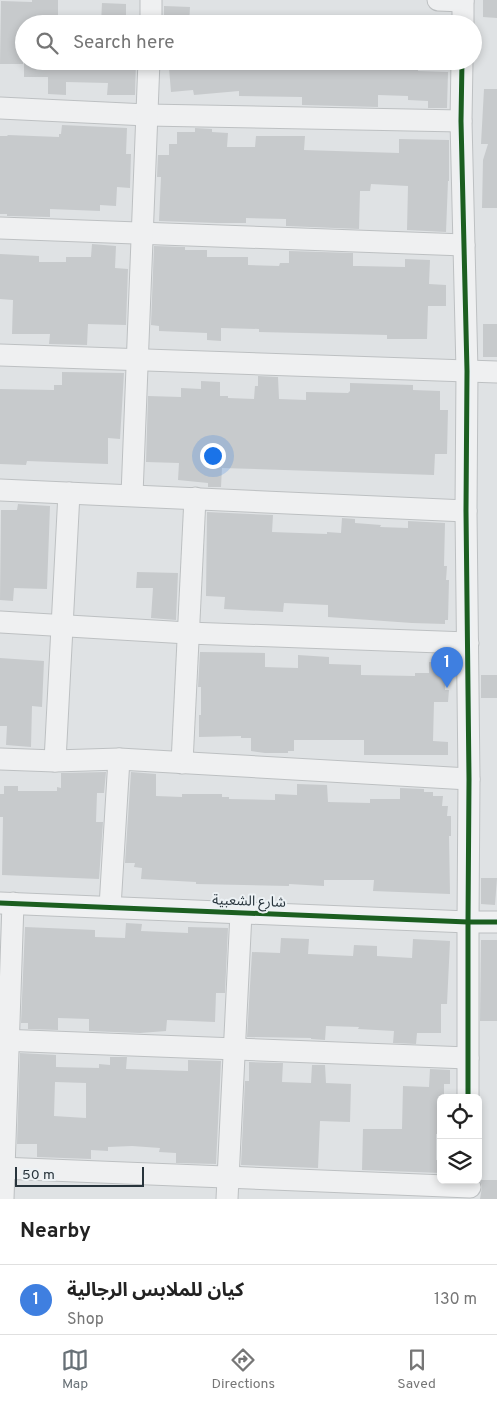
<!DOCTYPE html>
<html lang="en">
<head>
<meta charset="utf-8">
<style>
	:root { --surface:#fff; --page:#f6f6f6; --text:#222; --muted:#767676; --line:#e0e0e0; --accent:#687177 }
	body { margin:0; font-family:Overpass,"Noto Sans Arabic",sans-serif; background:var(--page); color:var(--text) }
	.controls { position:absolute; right:15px; bottom:15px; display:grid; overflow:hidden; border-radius:8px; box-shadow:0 2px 8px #0003 }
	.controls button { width:45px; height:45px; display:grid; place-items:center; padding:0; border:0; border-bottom:1px solid var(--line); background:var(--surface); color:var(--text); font:25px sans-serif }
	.scale { position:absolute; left:15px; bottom:12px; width:129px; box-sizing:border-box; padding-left:5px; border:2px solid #28343c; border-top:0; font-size:14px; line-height:18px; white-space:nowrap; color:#28343c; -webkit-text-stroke:4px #ecf1f4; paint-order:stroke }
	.you { position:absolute; left:212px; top:455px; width:18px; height:18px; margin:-12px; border:4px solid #fff; border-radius:50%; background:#1a73e8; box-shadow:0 0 0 8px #1a73e833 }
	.badge { display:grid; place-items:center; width:32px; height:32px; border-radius:50%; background:var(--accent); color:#fff; font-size:16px; font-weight:700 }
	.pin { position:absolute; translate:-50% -41px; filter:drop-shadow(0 1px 2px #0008) }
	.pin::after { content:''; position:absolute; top:26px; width:18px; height:15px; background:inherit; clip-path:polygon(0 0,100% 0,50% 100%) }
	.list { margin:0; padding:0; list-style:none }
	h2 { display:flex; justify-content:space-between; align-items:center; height:65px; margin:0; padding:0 20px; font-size:21px }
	h2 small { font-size:16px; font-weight:400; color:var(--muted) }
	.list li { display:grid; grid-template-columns:32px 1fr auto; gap:15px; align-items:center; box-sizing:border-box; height:70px; padding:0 20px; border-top:1px solid var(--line) }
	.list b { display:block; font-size:19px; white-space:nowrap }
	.list p { margin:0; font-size:16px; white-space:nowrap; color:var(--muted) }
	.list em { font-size:16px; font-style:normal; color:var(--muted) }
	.icon { flex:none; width:28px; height:28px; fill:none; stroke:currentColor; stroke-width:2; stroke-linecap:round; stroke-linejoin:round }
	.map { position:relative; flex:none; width:497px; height:1199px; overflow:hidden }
	.search { position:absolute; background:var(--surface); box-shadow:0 2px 8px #0003; left:15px; right:15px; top:15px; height:55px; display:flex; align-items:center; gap:12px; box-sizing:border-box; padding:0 18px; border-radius:28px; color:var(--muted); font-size:19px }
	.sheet { height:135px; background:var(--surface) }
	nav { display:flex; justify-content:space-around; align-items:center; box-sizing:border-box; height:70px; border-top:1px solid var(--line); background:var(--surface); font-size:14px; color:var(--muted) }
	nav a { display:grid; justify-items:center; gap:2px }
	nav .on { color:var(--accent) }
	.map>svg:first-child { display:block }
	.building { fill:#c7cacc; fill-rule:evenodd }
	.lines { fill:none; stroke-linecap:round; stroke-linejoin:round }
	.minor-casing { stroke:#bdc0c2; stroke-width:23 }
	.minor { stroke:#eff0f1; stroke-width:21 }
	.cycleway-casing { stroke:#ecf1f4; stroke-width:8 }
	.cycleway { stroke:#1b5e20; stroke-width:5 }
	.labels { text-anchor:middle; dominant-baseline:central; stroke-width:4; stroke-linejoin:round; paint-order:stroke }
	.street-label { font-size:14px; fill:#28343c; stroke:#ecf1f4 }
</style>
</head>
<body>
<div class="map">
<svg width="497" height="1199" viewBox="0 0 497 1199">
	<rect width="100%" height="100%" fill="#dfe2e4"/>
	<g class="building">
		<path d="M32 0H58V24H23V64H0L1 1 32 2Z"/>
		<path d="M483 0H497V18L483 17Z"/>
		<path d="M102 3 126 4V24H101Z"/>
		<path d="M164 6 190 7 189 24H164Z"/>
		<path d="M24 61H136L135 95H107L108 83 66 82V95L48 94V77H24Z"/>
		<path d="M221 61H315V66L363 67V63L415 65V69H418V71L448 72 447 108H428V101L408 100V96L378 95V107L302 105V97L239 96V91L194 95 193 90 171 92 169 68Z"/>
		<path d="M484 89H497V208H482L483 160 488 144H481Z"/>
		<path d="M62 125 127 128 126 154H131L130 188 117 187 116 206 100 205V211L50 209V217L7 216V214H0V136H7L8 135 59 137V134H61Z"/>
		<path d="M195 128 212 129V132L228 133 227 147H255L256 136H305L304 150 399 153V139L449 140V181H448L446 232 407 230 408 186 371 184 370 191H360L359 229 286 226V219L246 218V223H217L159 221 161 177H157L158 155H169V144H177V132H195Z"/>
		<path d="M92 244 116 246 115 268 128 269 126 325 88 324 87 345 49 344 50 334H12L13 300 0 299V254L39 256V262H66V257H91Z"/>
		<path d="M154 246 185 247V250H207V257H248V265L279 266 280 263H289V251L353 253V266H359L405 267V259L430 260 429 284 446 285V306H428L427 339H387V335L259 332V329L221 328V341L207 340V333L159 331V326L151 325Z"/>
		<rect x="483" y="324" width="14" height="33"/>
		<path d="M62 372 124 373 120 439 108 438V464L27 461 26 465 0 464V389L54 390V385H62Z"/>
		<path d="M258 376 278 377 279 399 306 400V392L348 393 350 391V383L413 385V390L440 391V410H448L447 454H435L434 475 222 468 221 487H208V483L178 480 179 463 146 462 148 396 181 397V388L201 389V381L220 382V396H228V398L254 399 255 386H258Z"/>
		<path d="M18 504 50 506 47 589 14 588 13 601 0 600 1 510H17Z"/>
		<path d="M207 512 273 515 272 532 327 534V532L341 533 342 518 355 519V523L381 525 380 527 408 528V521L445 523 444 566H447L446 580H449L448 620H445V624L412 623 328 617V605L284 603 283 612 224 609 225 597 206 596Z"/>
		<path d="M137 572 178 573 176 620 151 618 153 588H136Z"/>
		<path d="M200 652 265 653V667L298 668V655L329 657V664L361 665V675L415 676V673H429V662H446L445 690H449L448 702H434L433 741 448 742V755H364V740H294V751H288V753H265L251 751V738H241V736L199 737V715H201V687H198Z"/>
		<path d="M0 658 44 661 42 707 32 706 31 747 6 745 7 726H0Z"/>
		<rect x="481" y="675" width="16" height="23"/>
		<path d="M106 772 104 793H97L96 822H103L99 879 2 875 3 817H0V794H4V786H18V791H57V787L61 788V773Z"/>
		<path d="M131 772 156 774V796L182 797V794H222V797H229V799L275 800V794L297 795V784L327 785 328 802 370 803V799H400V788L424 789V792H433V796H443L442 806H448L447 816H451V836H449L450 894 373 891 374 880H324V886L289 884V886L196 884V882L141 879 142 868 134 867 135 863H125Z"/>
		<path d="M481 878H497L495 905 481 904Z"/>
		<path d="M126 923 142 924 141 931 188 933V927L228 928 225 993H216L215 1022 167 1020 166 1031 140 1033 89 1031V1019L58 1018V1030L28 1029V1023H21L25 927 95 930V937L125 938Z"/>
		<path d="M281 938 309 939 308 954 353 956 354 945 377 946V956L412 958 413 939 450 941 447 1004H441V1033H417L416 1044 393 1043 394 1031 358 1029 359 1027 326 1026 325 1040 311 1039V1038L247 1037 252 952 280 953Z"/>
		<path d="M481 940H497V1021H480Z"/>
		<path d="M20 1053 56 1055V1067L99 1068V1064L110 1065V1057H127L126 1069 188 1071V1060L221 1061 216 1164 176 1163V1153L159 1152 160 1148 132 1146 108 1147V1151L91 1150V1159L37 1157V1144H17ZM55 1082 86 1083V1118L54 1116Z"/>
		<path d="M249 1062 283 1063 282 1082 311 1083 312 1065H325L326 1083 351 1084 350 1122 320 1121 318 1168 241 1165 245 1081H249Z"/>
		<path d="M430 1069 450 1070V1084H444V1098H441V1134H436V1160H441V1173L362 1170 363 1129H402L403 1086 429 1087Z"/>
		<path d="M480 1180H497V1199H480L482 1187Z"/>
	</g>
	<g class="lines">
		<g class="minor-casing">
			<g id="minor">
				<path d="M438 0 463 1"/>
				<path d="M151 24V0"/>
				<path d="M463 24V0"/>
				<path d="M462 61 461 121 467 371 466 511 469 779 468 922V1098"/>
				<path d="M0 108 147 115 461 121"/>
				<path d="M0 228 464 245"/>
				<path d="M0 355 497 372"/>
				<path d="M0 490 466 511"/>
				<path d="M132 495 149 61"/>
				<path d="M0 622 188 633 468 643"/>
				<path d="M0 759 55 761 119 759 469 779"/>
				<path d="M55 761 69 493"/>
				<path d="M182 763 195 498"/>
				<path d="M0 903 468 922H497"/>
				<path d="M110 907 119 759"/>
				<path d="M0 1040 468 1058"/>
				<path d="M0 1168 470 1187"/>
				<path d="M3 1199 13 903"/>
				<path d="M227 1199 241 913"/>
			</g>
		</g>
		<use href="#minor" class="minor"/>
		<g class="cycleway-casing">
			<g id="cycleway">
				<path d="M462 61 461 121 467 371 466 511 469 779 468 922V1098"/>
				<path d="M0 903 468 922H497"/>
			</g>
		</g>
		<use href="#cycleway" class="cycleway"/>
	</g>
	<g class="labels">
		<g class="street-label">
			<text transform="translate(249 902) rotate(2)">شارع الشعبية</text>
		</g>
	</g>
</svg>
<div class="controls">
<button><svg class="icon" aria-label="locate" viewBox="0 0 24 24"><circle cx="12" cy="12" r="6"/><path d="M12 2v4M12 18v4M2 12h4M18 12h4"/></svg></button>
<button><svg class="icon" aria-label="layers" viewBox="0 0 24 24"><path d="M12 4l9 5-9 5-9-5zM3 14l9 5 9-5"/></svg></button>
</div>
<div class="scale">50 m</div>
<div class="you"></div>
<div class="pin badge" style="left:447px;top:688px;background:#3f7fe0">1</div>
<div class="search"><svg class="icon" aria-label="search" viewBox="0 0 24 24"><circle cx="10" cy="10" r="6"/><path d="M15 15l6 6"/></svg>Search here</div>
</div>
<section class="sheet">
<h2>Nearby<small></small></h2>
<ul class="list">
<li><span class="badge" style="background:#3f7fe0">1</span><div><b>كيان للملابس الرجالية</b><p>Shop</p></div><em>130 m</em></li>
</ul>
</section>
<nav>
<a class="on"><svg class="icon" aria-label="map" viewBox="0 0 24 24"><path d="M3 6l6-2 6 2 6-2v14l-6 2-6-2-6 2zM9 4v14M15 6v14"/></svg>Map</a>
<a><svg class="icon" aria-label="directions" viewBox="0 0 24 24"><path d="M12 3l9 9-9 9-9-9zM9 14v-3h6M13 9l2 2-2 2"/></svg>Directions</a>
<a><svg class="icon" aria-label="saved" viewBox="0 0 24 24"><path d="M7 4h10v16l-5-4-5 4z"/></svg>Saved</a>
</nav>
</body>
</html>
